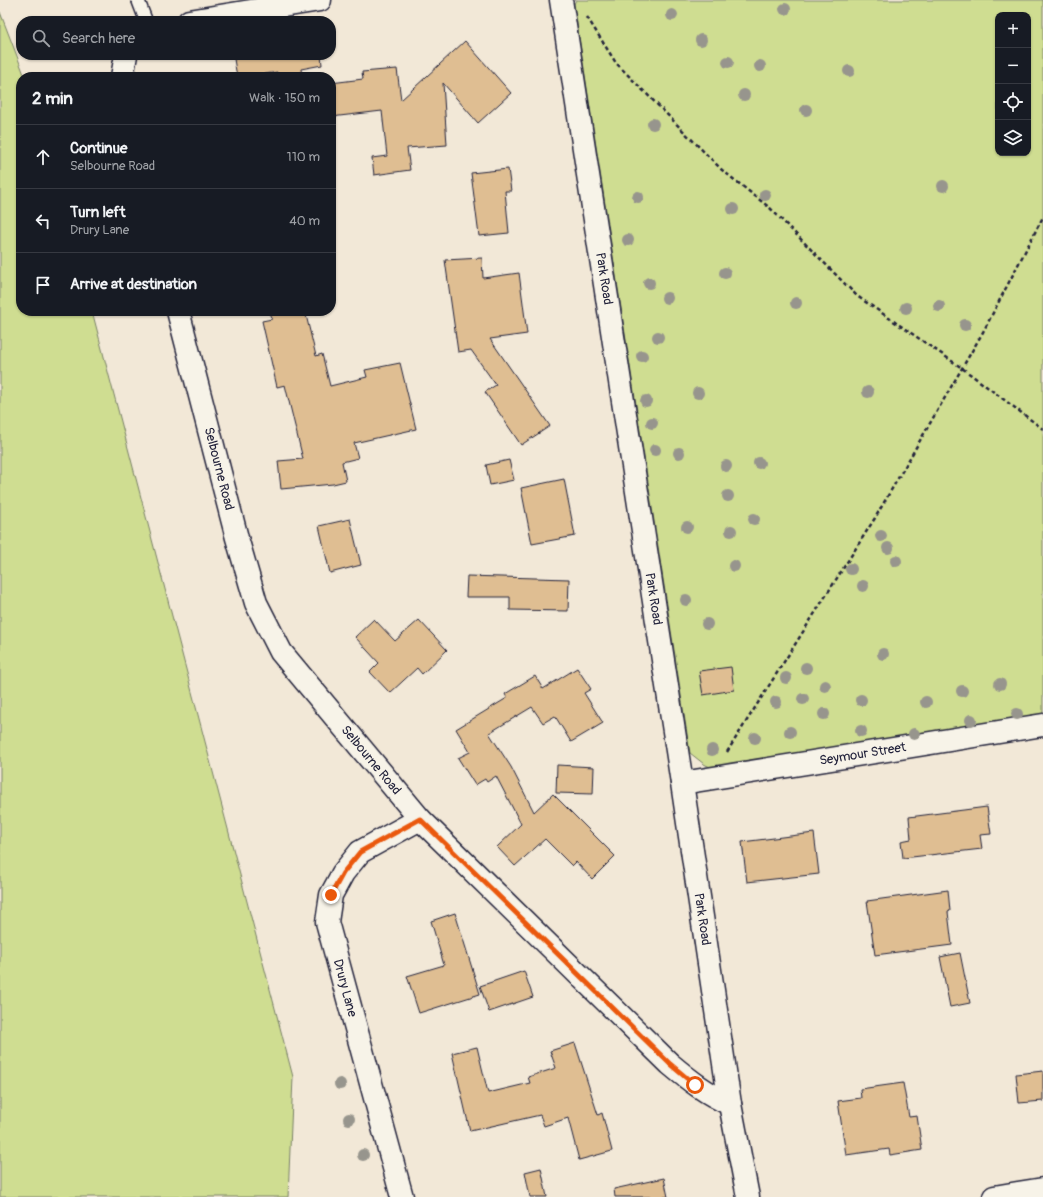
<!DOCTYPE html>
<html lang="en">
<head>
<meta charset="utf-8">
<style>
	:root { --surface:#171b24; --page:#242831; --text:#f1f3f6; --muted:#9ea1a6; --line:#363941 }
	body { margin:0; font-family:Pangolin,sans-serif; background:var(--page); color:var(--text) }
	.controls { position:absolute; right:12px; top:12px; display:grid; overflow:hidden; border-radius:8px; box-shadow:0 1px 3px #0004 }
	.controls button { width:36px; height:36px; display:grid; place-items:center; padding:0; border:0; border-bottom:1px solid var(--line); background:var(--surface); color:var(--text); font:20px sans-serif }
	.stop { position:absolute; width:12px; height:12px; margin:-9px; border:3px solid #ea580c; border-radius:50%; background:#fff }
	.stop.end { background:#ea580c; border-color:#fff; box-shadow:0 1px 4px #0008 }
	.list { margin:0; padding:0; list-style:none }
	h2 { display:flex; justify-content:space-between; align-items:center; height:52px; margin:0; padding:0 16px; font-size:17px }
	h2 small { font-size:13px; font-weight:400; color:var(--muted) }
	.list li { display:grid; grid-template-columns:26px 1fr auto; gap:12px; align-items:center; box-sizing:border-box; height:64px; padding:0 16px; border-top:1px solid var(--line) }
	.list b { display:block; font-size:15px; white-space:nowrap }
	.list p { margin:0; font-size:13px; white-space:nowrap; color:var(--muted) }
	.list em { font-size:13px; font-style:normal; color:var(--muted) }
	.icon { flex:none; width:22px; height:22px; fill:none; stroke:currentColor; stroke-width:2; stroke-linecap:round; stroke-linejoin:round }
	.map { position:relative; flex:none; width:1043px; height:1197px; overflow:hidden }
	.search { position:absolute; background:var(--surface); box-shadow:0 1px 3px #0004; left:16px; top:16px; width:320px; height:44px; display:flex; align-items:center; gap:10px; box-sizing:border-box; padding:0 14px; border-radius:16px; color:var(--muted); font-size:15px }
	.panel { position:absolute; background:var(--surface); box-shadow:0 1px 3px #0004; left:16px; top:72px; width:320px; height:244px; border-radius:16px }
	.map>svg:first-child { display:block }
	.green { fill:#cfdd91; stroke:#788066; fill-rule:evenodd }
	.building { fill:#dfbe92; stroke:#22223b }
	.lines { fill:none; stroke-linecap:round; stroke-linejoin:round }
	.service-casing { stroke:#22223b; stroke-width:15 }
	.minor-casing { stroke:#22223b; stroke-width:25 }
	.path { stroke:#22223b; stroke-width:2.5; stroke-dasharray:4 3; stroke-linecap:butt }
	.service { stroke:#f7f3e8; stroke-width:12 }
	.minor { stroke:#f7f3e8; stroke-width:22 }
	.tree { fill:#97958d }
	.route { stroke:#ea580c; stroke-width:5 }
	.labels { text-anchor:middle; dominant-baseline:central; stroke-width:3; stroke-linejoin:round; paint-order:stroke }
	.street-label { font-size:13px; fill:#22223b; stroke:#f7f3e8 }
</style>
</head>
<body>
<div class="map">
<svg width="1043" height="1197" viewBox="0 0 1043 1197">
	<rect width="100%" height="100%" fill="#f2e8d7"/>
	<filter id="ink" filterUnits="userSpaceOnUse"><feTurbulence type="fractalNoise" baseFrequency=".025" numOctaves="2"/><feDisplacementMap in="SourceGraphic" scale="8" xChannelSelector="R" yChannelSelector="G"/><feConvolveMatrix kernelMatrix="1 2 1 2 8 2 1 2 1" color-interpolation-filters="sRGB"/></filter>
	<g filter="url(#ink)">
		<g class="green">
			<path d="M576 0H1043V717L716 770 704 764 690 753 574 4ZM998 15H1028V153H998Z"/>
			<path d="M0 12 25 77H21V311H92L293 1077 288 1197H0Z"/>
		</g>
		<g class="building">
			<path d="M465 41 511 93 478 123 443 83 447 145 407 148 410 170 374 175 372 158 387 156 382 111 331 117V83L363 79 362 72 397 69 401 100Z"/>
			<path d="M259 55H321L322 65 301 69 302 77H277V72L247 77H237L234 59Z"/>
			<path d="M508 169 511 191H505L509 233 479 236 471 173Z"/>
			<path d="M482 258 483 278 519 273 527 334 490 339 550 426 521 445 485 392 496 385 471 350 458 352 445 260Z"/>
			<path d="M270 311H305L316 356 322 354 330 386 367 377 365 370 400 363 416 429 354 443 358 458 342 462 346 481 333 484 281 489 278 461 303 459 285 385 277 387 262 321 272 319Z"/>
			<path d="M509 460 514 480 490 485 486 465Z"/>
			<path d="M564 479 575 536 532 544 521 488Z"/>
			<path d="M350 519 361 565 330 573 319 526Z"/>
			<path d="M467 576 569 579 568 611 510 610V597H466Z"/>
			<path d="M374 619 395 641 419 620 447 650 422 674 417 668 390 693 370 672 379 663 355 637Z"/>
			<path d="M731 667 734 690 703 695 699 671Z"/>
			<path d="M577 668 591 689 584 693 603 723 571 742 555 716 543 723 532 707 489 733 511 767 534 812 553 794 615 856 592 879 576 862 572 866 545 839 515 866 497 847 521 824 496 776 487 782 485 779 475 785 458 758 470 752 456 729 507 698 505 694 535 676 543 689Z"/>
			<path d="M557 765 594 767 593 794 556 793Z"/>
			<path d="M987 807 991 834 980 835 982 849 903 858 901 841 911 839 909 817Z"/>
			<path d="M814 833 819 874 747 882 742 842Z"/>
			<path d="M948 890 950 911 948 912 952 945 875 955 867 901Z"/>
			<path d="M455 913 480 994 419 1013 407 976 444 965 431 921Z"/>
			<path d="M960 953 970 1003 950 1007 940 957Z"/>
			<path d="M524 971 533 997 489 1012 480 986Z"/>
			<path d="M575 1043 598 1115 602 1113 612 1151 579 1160 568 1118 544 1126 540 1115 470 1131 452 1053 477 1047 488 1093 530 1083 528 1077 556 1068 550 1051Z"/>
			<path d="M1043 1071V1101L1019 1103 1016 1074Z"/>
			<path d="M903 1083 909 1117 917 1116 922 1150 890 1155 889 1149 846 1155 838 1101 861 1098 860 1089Z"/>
			<path d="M541 1168 547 1197H530L525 1172Z"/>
			<path d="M664 1178 668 1197H615L614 1189Z"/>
		</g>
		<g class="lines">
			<g class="service-casing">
				<path id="service" d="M138 0 146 21"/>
			</g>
			<g class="minor-casing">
				<g id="minor">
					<path id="s1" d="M561 0 682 783 730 1104 748 1197"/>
					<path d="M189 21 320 0"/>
					<path d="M122 77 126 55"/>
					<path id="s2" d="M178 311 237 538 256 603 281 652 420 819 670 1064C689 1080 707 1094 730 1104"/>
					<path id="s3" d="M682 783 1043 725"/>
					<path d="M402 1197 327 922 331 895 343 873 360 852 420 819"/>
					<path d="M994 1197 1043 1189"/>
				</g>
			</g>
			<g class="path">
				<path d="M587 17 616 63 722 170 770 208 857 296 962 368 1043 429"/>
				<path d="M727 752 875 518 983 332 1043 217"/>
			</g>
			<use href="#service" class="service"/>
			<use href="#minor" class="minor"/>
		</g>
		<g class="tree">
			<circle cx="785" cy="9" r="6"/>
			<circle cx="672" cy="15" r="6"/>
			<circle cx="701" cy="40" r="6"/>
			<circle cx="728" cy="62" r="6"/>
			<circle cx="760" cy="66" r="6"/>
			<circle cx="849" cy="71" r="6"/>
			<circle cx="744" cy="95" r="6"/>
			<circle cx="806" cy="110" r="6"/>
			<circle cx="653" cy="124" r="6"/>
			<circle cx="943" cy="186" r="6"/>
			<circle cx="765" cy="195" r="6"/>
			<circle cx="638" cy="197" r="6"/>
			<circle cx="733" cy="209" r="6"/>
			<circle cx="628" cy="240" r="6"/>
			<circle cx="725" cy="273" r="6"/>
			<circle cx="649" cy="283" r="6"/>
			<circle cx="667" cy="298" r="6"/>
			<circle cx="796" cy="303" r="6"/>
			<circle cx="939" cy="306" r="6"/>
			<circle cx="906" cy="308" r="6"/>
			<circle cx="965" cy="325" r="6"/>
			<circle cx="658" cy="337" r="6"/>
			<circle cx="642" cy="356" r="6"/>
			<circle cx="868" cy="392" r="6"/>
			<circle cx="698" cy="393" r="6"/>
			<circle cx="646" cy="401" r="6"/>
			<circle cx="652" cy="423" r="6"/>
			<circle cx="655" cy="450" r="6"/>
			<circle cx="679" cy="453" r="6"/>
			<circle cx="759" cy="463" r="6"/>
			<circle cx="726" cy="466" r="6"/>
			<circle cx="728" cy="496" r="6"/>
			<circle cx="754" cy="519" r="6"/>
			<circle cx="687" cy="527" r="6"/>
			<circle cx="731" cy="531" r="6"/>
			<circle cx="881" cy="536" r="6"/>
			<circle cx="888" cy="548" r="6"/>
			<circle cx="896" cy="561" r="6"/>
			<circle cx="734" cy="566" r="6"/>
			<circle cx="851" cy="569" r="6"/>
			<circle cx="863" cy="586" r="6"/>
			<circle cx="686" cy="600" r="6"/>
			<circle cx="707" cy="624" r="6"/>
			<circle cx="883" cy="654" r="6"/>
			<circle cx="806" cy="668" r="6"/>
			<circle cx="786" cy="678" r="6"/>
			<circle cx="1000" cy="684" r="6"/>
			<circle cx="825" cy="686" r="6"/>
			<circle cx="962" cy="691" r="6"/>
			<circle cx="803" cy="699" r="6"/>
			<circle cx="861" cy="700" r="6"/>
			<circle cx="776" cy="702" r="6"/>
			<circle cx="926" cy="702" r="6"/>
			<circle cx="824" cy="714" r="6"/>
			<circle cx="1017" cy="714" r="6"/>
			<circle cx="971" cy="720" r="6"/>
			<circle cx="861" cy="731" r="6"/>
			<circle cx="790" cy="732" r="6"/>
			<circle cx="914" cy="734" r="6"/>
			<circle cx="755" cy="738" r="6"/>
			<circle cx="712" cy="750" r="6"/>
			<circle cx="340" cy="1084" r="6"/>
			<circle cx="349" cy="1119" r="6"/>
			<circle cx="363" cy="1155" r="6"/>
		</g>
	</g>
	<g class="lines" filter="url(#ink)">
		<path class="route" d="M331 895 343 873 360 852 420 819 670 1064 695 1085"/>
	</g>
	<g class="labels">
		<g class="street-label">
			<text stroke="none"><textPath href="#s1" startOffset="282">Park Road</textPath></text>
			<text stroke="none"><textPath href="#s2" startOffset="163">Selbourne Road</textPath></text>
			<text stroke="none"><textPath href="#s1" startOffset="606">Park Road</textPath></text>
			<text stroke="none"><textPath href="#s3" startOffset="183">Seymour Street</textPath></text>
			<text stroke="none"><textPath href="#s2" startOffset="498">Selbourne Road</textPath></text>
			<text stroke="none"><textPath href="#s1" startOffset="930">Park Road</textPath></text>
			<text transform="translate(345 988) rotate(75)">Drury Lane</text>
		</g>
	</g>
</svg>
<div class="controls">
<button>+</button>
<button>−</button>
<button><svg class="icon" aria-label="locate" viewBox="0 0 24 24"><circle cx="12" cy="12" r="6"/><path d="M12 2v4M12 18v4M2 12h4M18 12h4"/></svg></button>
<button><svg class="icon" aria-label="layers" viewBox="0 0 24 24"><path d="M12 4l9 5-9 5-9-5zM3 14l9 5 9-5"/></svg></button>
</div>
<div class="stop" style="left:695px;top:1085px"></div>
<div class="stop end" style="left:331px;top:895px"></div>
<div class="search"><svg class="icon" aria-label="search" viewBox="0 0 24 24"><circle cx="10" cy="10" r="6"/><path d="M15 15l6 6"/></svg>Search here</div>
<section class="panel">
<h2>2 min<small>Walk · 150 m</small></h2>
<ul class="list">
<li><svg class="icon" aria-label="ahead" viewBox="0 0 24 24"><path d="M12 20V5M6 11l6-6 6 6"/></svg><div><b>Continue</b><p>Selbourne Road</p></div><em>110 m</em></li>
<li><svg class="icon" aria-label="left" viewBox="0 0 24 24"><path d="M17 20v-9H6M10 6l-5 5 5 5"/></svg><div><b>Turn left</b><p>Drury Lane</p></div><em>40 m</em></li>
<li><svg class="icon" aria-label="arrive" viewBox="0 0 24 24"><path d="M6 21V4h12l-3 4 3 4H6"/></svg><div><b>Arrive at destination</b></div></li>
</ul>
</section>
</div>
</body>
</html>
